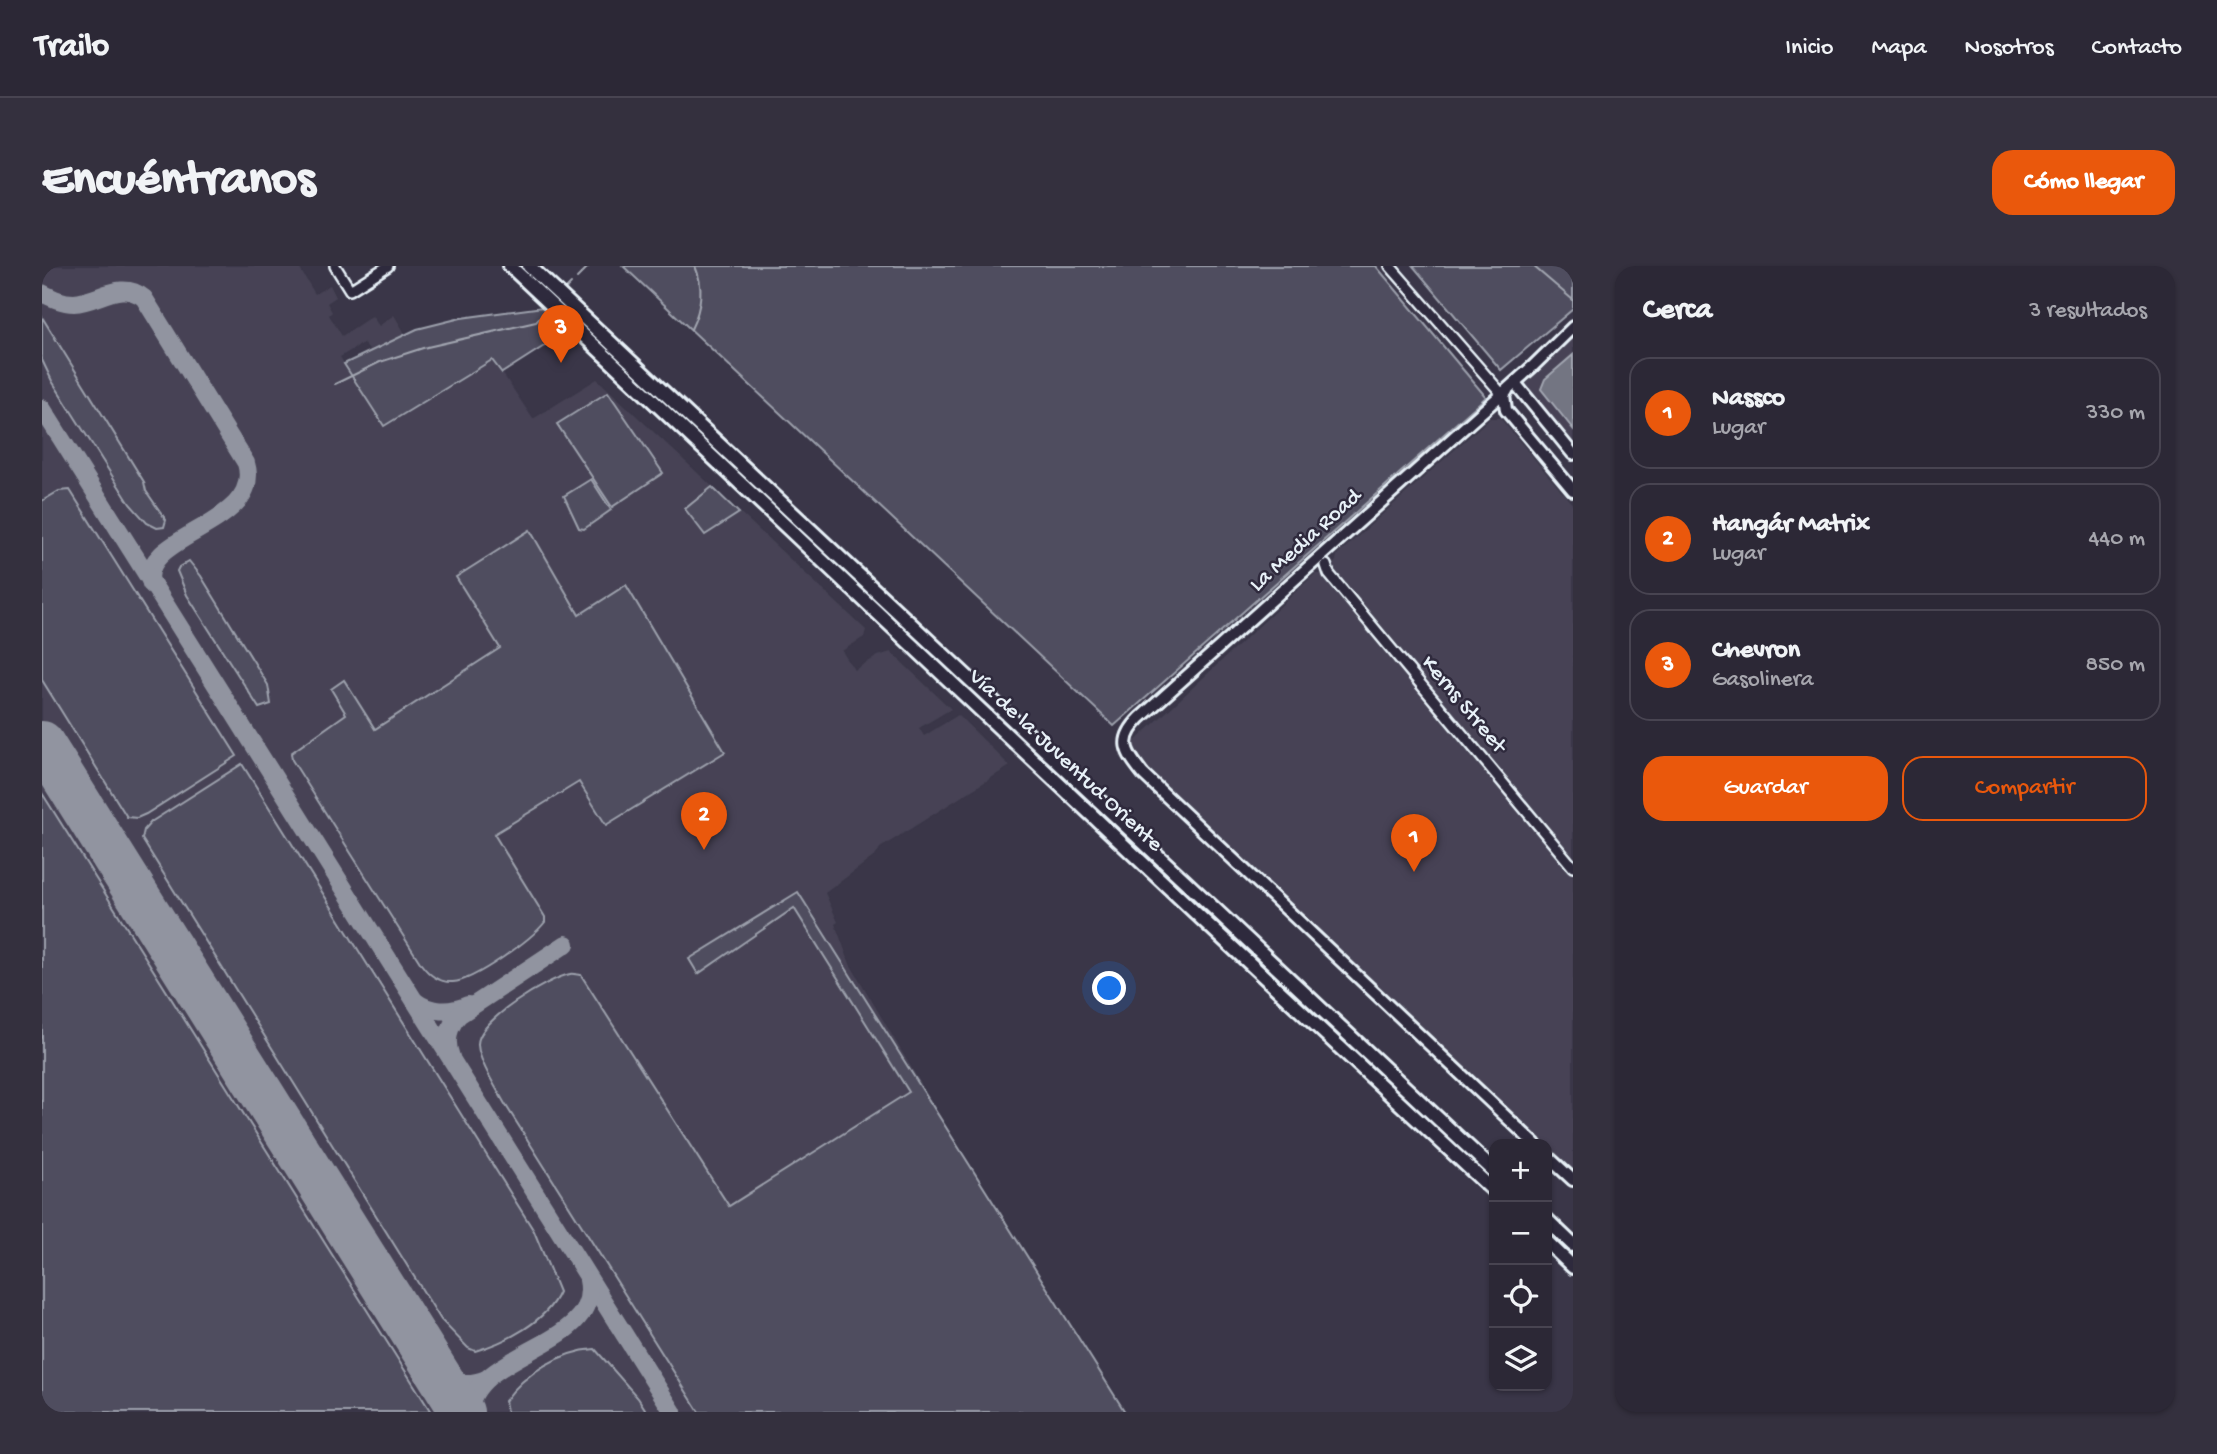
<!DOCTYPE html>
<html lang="es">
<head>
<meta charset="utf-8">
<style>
	:root { --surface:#2c2836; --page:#34303e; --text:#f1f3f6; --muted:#a6a6ad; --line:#484451; --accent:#ea580c }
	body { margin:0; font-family:"Gochi Hand",sans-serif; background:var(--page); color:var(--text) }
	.controls { position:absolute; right:21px; bottom:21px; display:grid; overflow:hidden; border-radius:14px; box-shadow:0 2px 5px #0004 }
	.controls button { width:63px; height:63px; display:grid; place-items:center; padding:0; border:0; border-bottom:2px solid var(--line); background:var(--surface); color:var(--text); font:35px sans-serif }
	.you { position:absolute; left:1068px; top:723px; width:24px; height:24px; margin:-18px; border:5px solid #fff; border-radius:50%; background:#1a73e8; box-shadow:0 0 0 10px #1a73e833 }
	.badge { display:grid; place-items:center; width:46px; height:46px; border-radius:50%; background:var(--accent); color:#fff; font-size:23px; font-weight:700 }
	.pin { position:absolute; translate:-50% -58px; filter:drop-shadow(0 2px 4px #0008) }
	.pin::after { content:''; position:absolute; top:37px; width:24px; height:21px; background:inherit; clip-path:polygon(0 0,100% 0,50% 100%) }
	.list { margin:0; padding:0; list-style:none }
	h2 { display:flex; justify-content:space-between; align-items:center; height:91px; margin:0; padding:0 28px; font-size:30px }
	h2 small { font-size:23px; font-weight:400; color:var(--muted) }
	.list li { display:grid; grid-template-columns:46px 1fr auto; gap:21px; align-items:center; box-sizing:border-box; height:112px; margin:0 14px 14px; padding:0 14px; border:2px solid var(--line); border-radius:21px }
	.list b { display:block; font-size:26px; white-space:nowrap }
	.list p { margin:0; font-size:23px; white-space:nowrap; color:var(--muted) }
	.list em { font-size:23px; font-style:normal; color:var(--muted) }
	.actions { display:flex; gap:14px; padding:21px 28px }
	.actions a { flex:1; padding:16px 0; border:2px solid var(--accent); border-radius:21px; text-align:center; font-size:24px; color:var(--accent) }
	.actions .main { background:var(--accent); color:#fff }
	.icon { flex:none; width:38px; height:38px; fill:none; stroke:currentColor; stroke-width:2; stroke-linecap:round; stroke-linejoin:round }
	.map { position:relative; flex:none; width:1531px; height:1146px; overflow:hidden; border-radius:21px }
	header { display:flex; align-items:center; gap:42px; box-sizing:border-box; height:98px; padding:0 35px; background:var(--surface); border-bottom:2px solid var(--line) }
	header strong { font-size:33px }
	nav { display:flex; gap:38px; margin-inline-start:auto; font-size:24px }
	.intro { display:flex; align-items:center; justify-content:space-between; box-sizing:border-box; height:168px; padding:0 42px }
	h1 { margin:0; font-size:49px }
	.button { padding:18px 32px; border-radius:21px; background:var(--accent); color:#fff; font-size:24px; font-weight:700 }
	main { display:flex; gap:42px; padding:0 42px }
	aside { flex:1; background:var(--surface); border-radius:21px; box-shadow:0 2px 5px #0004 }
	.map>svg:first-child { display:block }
	.built { fill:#464354 }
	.green { fill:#504e5f; stroke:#9ca0ac; stroke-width:2 }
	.water { fill:#737482; stroke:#a2a6b1; stroke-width:2 }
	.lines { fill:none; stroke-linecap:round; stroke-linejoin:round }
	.stream { stroke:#a2a6b1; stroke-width:2 }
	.taxiway { stroke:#9194a0; stroke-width:18 }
	.runway { stroke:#9194a0; stroke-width:44 }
	.minor-casing { stroke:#e8f1f8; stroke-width:14 }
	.major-casing { stroke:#e8f1f8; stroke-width:16 }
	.highway-casing { stroke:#e8f1f8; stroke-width:18 }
	.minor { stroke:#2f2a3d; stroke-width:9 }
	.major { stroke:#2f2a3d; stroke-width:10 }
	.highway { stroke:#2f2a3d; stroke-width:12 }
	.labels { text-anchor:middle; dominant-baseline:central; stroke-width:5; stroke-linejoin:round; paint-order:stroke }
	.street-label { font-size:23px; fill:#e8f1f8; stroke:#2f2a3d }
</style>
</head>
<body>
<header>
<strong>Trailo</strong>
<nav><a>Inicio</a><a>Mapa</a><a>Nosotros</a><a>Contacto</a></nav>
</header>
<div class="intro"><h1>Encuéntranos</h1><a class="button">Cómo llegar</a></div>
<main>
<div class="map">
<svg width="1531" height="1146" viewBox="0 0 1531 1146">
	<rect width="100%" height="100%" fill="#3a3648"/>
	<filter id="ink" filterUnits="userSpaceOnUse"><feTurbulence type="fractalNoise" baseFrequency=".0143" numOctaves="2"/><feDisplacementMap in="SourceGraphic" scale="14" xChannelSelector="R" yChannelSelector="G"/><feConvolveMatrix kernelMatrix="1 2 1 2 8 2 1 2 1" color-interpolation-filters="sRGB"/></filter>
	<g filter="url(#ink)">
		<g class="built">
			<path d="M0 0H256L273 28 288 19 294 31 285 37 290 46 287 49 300 70 330 50 337 60 352 49 364 69 327 84 321 77 298 91 342 160 451 93 491 153 555 113 824 364 822 371 800 385 812 404 836 390 849 386 909 443 877 462 882 470 916 449 968 500 838 582 834 589 783 627 796 656 793 658 808 698 899 852 1082 1146H47L0 1072Z"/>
			<path d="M1531 69V192L1475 130 1498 97Z"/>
			<path d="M1448 152H1458L1531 239V918L1505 893V878H1489L1077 490 1273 308H1280L1294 295 1295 289Z"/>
		</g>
		<g class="green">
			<path d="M581 0H1334L1444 131 1072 460Z"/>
			<path d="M1371 0H1531V43L1459 104Z"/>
			<path d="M501 41 511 50 510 75 460 107 450 94 342 160 302 98 375 63 419 52Z"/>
			<path d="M0 51 102 216 104 225 124 254 122 261 115 262 105 257 88 238 10 115 0 94Z"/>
			<path d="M566 126 621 207 570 241 515 158Z"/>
			<path d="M549 213 569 244 542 263 537 262 522 230Z"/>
			<path d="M670 221 697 247 663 269 643 243Z"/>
			<path d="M28 224 195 490 104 548 95 552 85 551 0 414V235L17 225Z"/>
			<path d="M488 264 537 349 584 319 683 486 564 559 537 516 452 568 503 651V656C490 673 432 715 411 716 397 717 387 709 379 698L250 494 249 487 304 448 289 423 302 414 333 463 458 382 414 311Z"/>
			<path d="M147 295 159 310 226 419 229 438 217 442 145 329 135 305 137 301Z"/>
			<path d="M200 498 492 965 517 1026C504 1056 464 1076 433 1085L426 1082 399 1054 100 573 102 564 109 556Z"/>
			<path d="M0 527 389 1146H0Z"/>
			<path d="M756 626 1083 1146H657L463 838C455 823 437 796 436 779 434 755 507 712 528 708 530 707 537 709 539 709L687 940 867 826 752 642 656 708 647 693Z"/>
			<path d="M553 1083 596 1132 605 1146H465L463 1135C482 1108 519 1085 553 1083Z"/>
		</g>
		<path class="water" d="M1531 89V163L1499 123 1503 113Z"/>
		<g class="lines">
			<g class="stream">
				<path d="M1491 0 1531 34"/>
				<path d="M535 12 547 0"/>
				<path d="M522 25 529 18"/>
				<path d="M649 63C659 43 662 21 653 0"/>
				<path d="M293 118 338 96 381 82 494 56 507 42"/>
			</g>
			<g class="taxiway">
				<path d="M0 27C10 32 20 37 32 37 57 36 78 13 102 32L204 197C223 260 96 268 109 318"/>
				<path d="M0 142 631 1146"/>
				<path d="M373 735C388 747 409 747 426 739"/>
				<path d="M409 791C403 776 406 761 417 749L524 678"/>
				<path d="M389 1097C403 1116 422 1122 444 1113"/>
				<path d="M427 1146C432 1084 560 1081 546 1014"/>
			</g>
			<path class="runway" d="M0 477 420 1146"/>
			<g class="minor-casing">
				<g id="minor">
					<path d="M293 0 308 24 346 0"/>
					<path d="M1348 0 1460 128"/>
					<path d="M1284 299 1287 308 1531 601"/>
				</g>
			</g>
			<g class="major-casing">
				<g id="major">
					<path d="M1473 117 1531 188"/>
					<path d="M1465 125 1462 129 1464 144 1531 224"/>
					<path d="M1493 878 1101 508C1084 486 1075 475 1098 452L1490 101 1531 61"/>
					<path d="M1505 890 1531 914"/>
				</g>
			</g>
			<g class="highway-casing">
				<g id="highway">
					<path d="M468 0 1160 653 1452 925"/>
					<path d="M487 0 1452 905"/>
					<path d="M1505 954 1531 979"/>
					<path d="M1505 976 1531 1001"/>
				</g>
			</g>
			<use href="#minor" class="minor"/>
			<use href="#major" class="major"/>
			<use href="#highway" class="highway"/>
		</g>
	</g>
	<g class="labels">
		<g class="street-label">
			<text transform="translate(1264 275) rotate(-42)">La Media Road</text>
			<text transform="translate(1421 439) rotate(50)">Kerns Street</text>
			<text transform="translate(1023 495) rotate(43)">Vía de la Juventud Oriente</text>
		</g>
	</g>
</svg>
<div class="controls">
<button>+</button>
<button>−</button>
<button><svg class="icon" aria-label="locate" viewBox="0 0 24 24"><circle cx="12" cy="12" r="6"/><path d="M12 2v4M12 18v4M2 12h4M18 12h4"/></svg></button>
<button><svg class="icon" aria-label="layers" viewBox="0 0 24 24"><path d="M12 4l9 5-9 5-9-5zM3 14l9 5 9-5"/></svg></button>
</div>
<div class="you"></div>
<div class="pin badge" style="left:1372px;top:606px">1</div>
<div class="pin badge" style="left:662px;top:584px">2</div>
<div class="pin badge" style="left:519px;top:97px">3</div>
</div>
<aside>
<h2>Cerca<small>3 resultados</small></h2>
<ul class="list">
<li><span class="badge">1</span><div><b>Nassco</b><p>Lugar</p></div><em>330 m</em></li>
<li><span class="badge">2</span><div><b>Hangár Matrix</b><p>Lugar</p></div><em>440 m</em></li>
<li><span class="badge">3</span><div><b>Chevron</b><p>Gasolinera</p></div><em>850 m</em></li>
</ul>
<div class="actions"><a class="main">Guardar</a><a>Compartir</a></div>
</aside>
</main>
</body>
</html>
